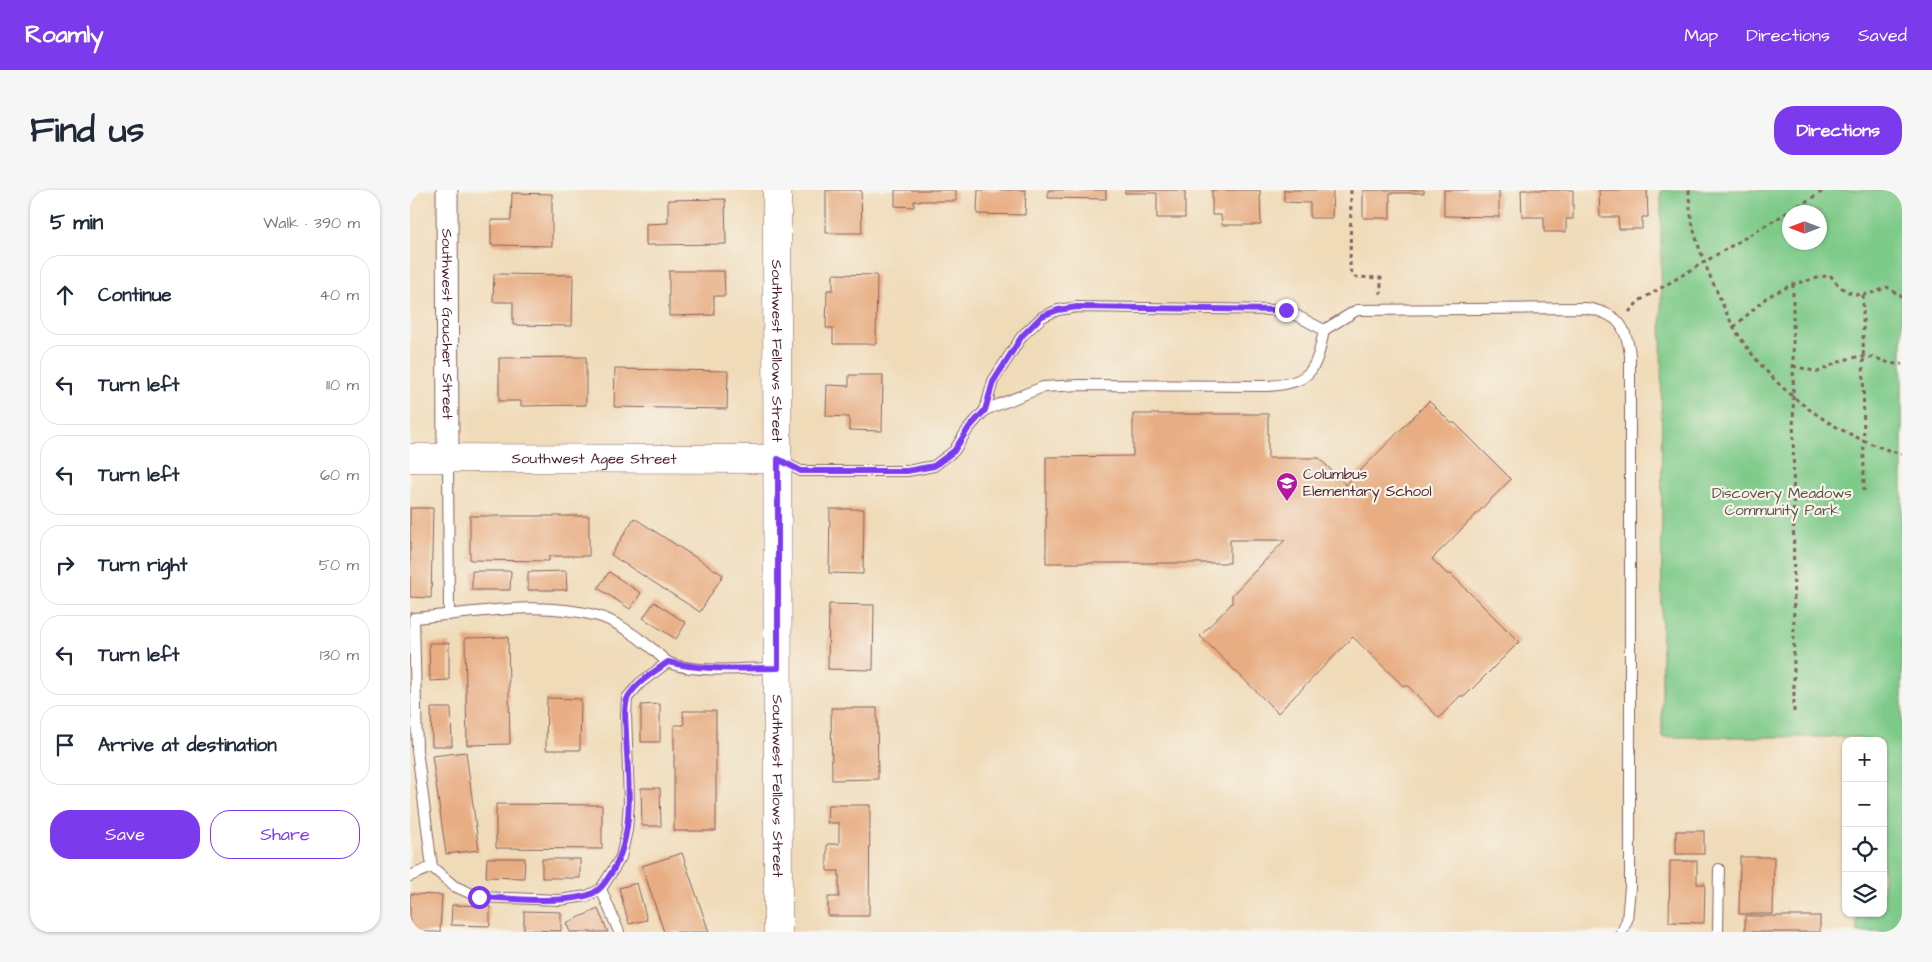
<!DOCTYPE html>
<html lang="en">
<head>
<meta charset="utf-8">
<style>
	:root { --surface:#fff; --page:#f6f6f7; --text:#1f2937; --muted:#747a83; --line:#e0e1e3; --accent:#7c3aed }
	body { margin:0; font-family:"Architects Daughter",sans-serif; background:var(--page); color:var(--text) }
	.controls { position:absolute; right:15px; bottom:15px; display:grid; overflow:hidden; border-radius:10px; box-shadow:0 1px 4px #0004 }
	.controls button { width:45px; height:45px; display:grid; place-items:center; padding:0; border:0; border-bottom:1px solid var(--line); background:var(--surface); color:var(--text); font:25px sans-serif }
	.compass { position:absolute; left:1372px; top:15px; width:45px; height:45px; border-radius:50%; background:var(--surface); box-shadow:0 1px 4px #0004; rotate:270deg }
	.stop { position:absolute; width:15px; height:15px; margin:-11px; border:4px solid #7c3aed; border-radius:50%; background:#fff }
	.stop.end { background:#7c3aed; border-color:#fff; box-shadow:0 1px 5px #0008 }
	.list { margin:0; padding:0; list-style:none }
	h2 { display:flex; justify-content:space-between; align-items:center; height:65px; margin:0; padding:0 20px; font-size:21px }
	h2 small { font-size:16px; font-weight:400; color:var(--muted) }
	.list li { display:grid; grid-template-columns:32px 1fr auto; gap:15px; align-items:center; box-sizing:border-box; height:80px; margin:0 10px 10px; padding:0 10px; border:1px solid var(--line); border-radius:20px }
	.list b { display:block; font-size:19px; white-space:nowrap }
	.list em { font-size:16px; font-style:normal; color:var(--muted) }
	.actions { display:flex; gap:10px; padding:15px 20px }
	.actions a { flex:1; padding:11px 0; border:1px solid var(--accent); border-radius:20px; text-align:center; font-size:18px; color:var(--accent) }
	.actions .main { background:var(--accent); color:#fff }
	.icon { flex:none; width:28px; height:28px; fill:none; stroke:currentColor; stroke-width:2; stroke-linecap:round; stroke-linejoin:round }
	.map { position:relative; flex:none; width:1492px; height:742px; overflow:hidden; border-radius:20px }
	header { display:flex; align-items:center; gap:30px; box-sizing:border-box; height:70px; padding:0 25px; background:var(--accent); color:#fff }
	header strong { font-size:24px }
	nav { display:flex; gap:28px; margin-inline-start:auto; font-size:18px }
	.intro { display:flex; align-items:center; justify-content:space-between; box-sizing:border-box; height:120px; padding:0 30px }
	h1 { margin:0; font-size:35px }
	.button { padding:12px 22px; border-radius:20px; background:var(--accent); color:#fff; font-size:18px; font-weight:700 }
	main { display:flex; gap:30px; padding:0 30px }
	aside { flex:1; background:var(--surface); border-radius:20px; box-shadow:0 1px 4px #0004 }
	.map>svg:first-child { display:block }
	.green { fill:#7eca89; stroke:#64745a; fill-rule:evenodd }
	.building { fill:#e8ad83 }
	.lines { fill:none; stroke-linecap:round; stroke-linejoin:round }
	.lane-casing { stroke:#84615d; stroke-width:12 }
	.street-casing { stroke:#84615d; stroke-width:23 }
	.secondary-casing { stroke:#84615d; stroke-width:29 }
	.path { stroke:#84615d; stroke-width:3; stroke-dasharray:4 4; stroke-linecap:butt }
	.lane { stroke:#fff; stroke-width:10 }
	.street { stroke:#fff; stroke-width:21 }
	.secondary { stroke:#fff; stroke-width:28 }
	.route { stroke:#7c3aed; stroke-width:6 }
	.labels { text-anchor:middle; dominant-baseline:central; stroke-width:4.5; stroke-linejoin:round; paint-order:stroke }
	.street-label { font-size:15px; fill:#4a1f2b; stroke:#f7f3e8 }
	.poi-label { font-size:15px; fill:#4a1f2b; stroke:#f7f3e8; text-anchor:start }
	.park-label { font-size:15px; fill:#5a5247; stroke:#f7f3e8 }
</style>
</head>
<body>
<header>
<strong>Roamly</strong>
<nav><a>Map</a><a>Directions</a><a>Saved</a></nav>
</header>
<div class="intro"><h1>Find us</h1><a class="button">Directions</a></div>
<main>
<aside>
<h2>5 min<small>Walk · 390 m</small></h2>
<ul class="list">
<li><svg class="icon" aria-label="ahead" viewBox="0 0 24 24"><path d="M12 20V5M6 11l6-6 6 6"/></svg><div><b>Continue</b></div><em>40 m</em></li>
<li><svg class="icon" aria-label="left" viewBox="0 0 24 24"><path d="M17 20v-9H6M10 6l-5 5 5 5"/></svg><div><b>Turn left</b></div><em>110 m</em></li>
<li><svg class="icon" aria-label="left" viewBox="0 0 24 24"><path d="M17 20v-9H6M10 6l-5 5 5 5"/></svg><div><b>Turn left</b></div><em>60 m</em></li>
<li><svg class="icon" aria-label="right" viewBox="0 0 24 24"><path d="M7 20v-9h11M14 6l5 5-5 5"/></svg><div><b>Turn right</b></div><em>50 m</em></li>
<li><svg class="icon" aria-label="left" viewBox="0 0 24 24"><path d="M17 20v-9H6M10 6l-5 5 5 5"/></svg><div><b>Turn left</b></div><em>130 m</em></li>
<li><svg class="icon" aria-label="arrive" viewBox="0 0 24 24"><path d="M6 21V4h12l-3 4 3 4H6"/></svg><div><b>Arrive at destination</b></div></li>
</ul>
<div class="actions"><a class="main">Save</a><a>Share</a></div>
</aside>
<div class="map">
<svg width="1492" height="742" viewBox="0 0 1492 742">
	<rect width="100%" height="100%" fill="#f7f3e8"/>
	<filter id="ink" filterUnits="userSpaceOnUse"><feTurbulence type="fractalNoise" baseFrequency=".02" numOctaves="2"/><feDisplacementMap in="SourceGraphic" scale="10" xChannelSelector="R" yChannelSelector="G"/><feConvolveMatrix kernelMatrix="1 2 1 2 8 2 1 2 1" color-interpolation-filters="sRGB"/></filter>
	<filter id="wash" filterUnits="userSpaceOnUse"><feTurbulence type="fractalNoise" baseFrequency=".0096" numOctaves="4" result="noise"/><feDisplacementMap in="SourceGraphic" scale="20" xChannelSelector="R" yChannelSelector="G"/><feGaussianBlur stdDeviation="1.12" result="paint"/><feColorMatrix in="noise" values="0 0 0 0 0 0 0 0 0 0 0 0 0 0 0 0 0 1.4 0 .05"/><feComposite in="paint" operator="in"/></filter>
	<g filter="url(#wash)">
		<rect width="100%" height="100%" fill="#f0dbb9"/>
		<path class="green" d="M1251 0H1492V742H1447V723H1473V551H1451V547H1252ZM1380 22H1410V52H1380Z"/>
		<g id="blocks">
			<g class="building">
				<path d="M416 0H451L452 43H416Z"/>
				<path d="M485 0H546V11H504V17L485 16Z"/>
				<path d="M568 0H616L615 25 567 24Z"/>
				<path d="M638 0H696V9L638 8Z"/>
				<path d="M715 0H775V28H747V3H715Z"/>
				<path d="M802 0H850L851 35H812L811 25H802Z"/>
				<path d="M874 0H923L922 28H900V13L874 12Z"/>
				<path d="M953 0H1014V3H980V28H953Z"/>
				<path d="M1034 0H1089V27L1034 26Z"/>
				<path d="M1111 0H1163V29H1156V42H1134V27H1112Z"/>
				<path d="M1189 0H1237L1238 27H1232V39H1209L1208 27H1190Z"/>
				<path d="M102 3 142 4V56L81 55V30H101Z"/>
				<path d="M315 9 316 54 236 55V34L258 33V10Z"/>
				<path d="M259 81H314L315 106H304V125L259 126Z"/>
				<path d="M84 84 163 85 162 136 103 135V112H83Z"/>
				<path d="M423 84 467 85 466 154H423V138H416L417 100H423Z"/>
				<path d="M176 167V215L111 216V211H89V168Z"/>
				<path d="M205 179 318 181 317 219 204 217Z"/>
				<path d="M439 185H473L472 241 439 240V227L416 226 417 195 439 196Z"/>
				<path d="M1019 211 1041 233H1045L1101 289 1022 369 1037 384H1041L1109 452 1055 506H1050L1029 528 998 496H993L943 447 868 523 790 446 822 413V405L875 350H820V373H636V267L723 266V224H858V268H909L936 295Z"/>
				<path d="M0 318H23L21 408 0 407Z"/>
				<path d="M420 319H454L453 384 419 383Z"/>
				<path d="M60 326H179V366H139V371L60 370Z"/>
				<path d="M224 328 313 385 290 422 201 365Z"/>
				<path d="M62 381H101L100 400H62Z"/>
				<path d="M156 381 157 400H118V382Z"/>
				<path d="M199 382 231 403 220 419 188 398Z"/>
				<path d="M244 412 276 433 266 449 233 428Z"/>
				<path d="M419 414 464 415 463 480 418 479Z"/>
				<path d="M98 447 100 554 57 555 55 448Z"/>
				<path d="M19 453H39V490L20 491Z"/>
				<path d="M137 508 171 509 170 560H136Z"/>
				<path d="M250 514V552H231V515Z"/>
				<path d="M21 518H41L42 556H22Z"/>
				<path d="M421 518H467L468 589 422 590Z"/>
				<path d="M273 521H306V641H264V535H274Z"/>
				<path d="M56 562 69 660 36 664 22 566Z"/>
				<path d="M231 598H250L251 636H232Z"/>
				<path d="M86 614 192 615V659L86 658Z"/>
				<path d="M418 615H460L459 726H418V707H429V681H417V654H429V633H417Z"/>
				<rect x="1266" y="641" width="28" height="23"/>
				<path d="M272 663 299 742H254L232 676Z"/>
				<path d="M1330 667H1364L1363 724H1329Z"/>
				<path d="M77 668H115L114 688 76 687Z"/>
				<rect x="132" y="669" width="38" height="19"/>
				<path d="M1260 671H1287V694H1295L1294 733 1259 732Z"/>
				<path d="M227 693 237 730 219 734 209 698Z"/>
				<path d="M0 704 32 705 30 742H0Z"/>
				<path d="M42 715 80 716V736L41 735Z"/>
				<path d="M188 719 198 742H160L156 733Z"/>
				<path d="M114 721 151 722V741L114 740Z"/>
				<rect x="1335" y="726" width="75" height="16"/>
			</g>
		</g>
	</g>
	<g filter="url(#ink)">
		<use href="#blocks" fill-opacity="0" stroke="#84615d" stroke-width="1"/>
		<g class="lines">
			<g class="lane-casing">
				<g id="lane">
					<path d="M575 220 583 191 612 146 632 127 648 120 667 117 876 120 914 140"/>
					<path d="M38 268 39 425"/>
					<path d="M369 270 391 281H497L524 276 544 261 558 239 575 220 633 197 670 195 858 196C902 193 906 180 914 140L947 120 1175 118C1207 123 1216 134 1220 165V697L1217 730 1212 742"/>
					<path d="M258 472 230 493 217 508 216 525 219 611 217 640 211 667 191 699 177 706 149 710 69 707 44 696 22 677 7 560 4 428C64 423 129 410 188 426 204 430 228 447 240 457 246 461 251 468 258 472 280 484 341 478 367 478"/>
					<path d="M0 686 22 677"/>
					<path d="M191 699 209 742"/>
					<path d="M1308 742 1309 679"/>
				</g>
			</g>
			<g class="street-casing">
				<g id="street">
					<path id="s1" d="M37 0 38 268"/>
				</g>
			</g>
			<g class="secondary-casing">
				<g id="secondary">
					<path id="s2" d="M367 0 368 742"/>
					<path id="s3" d="M0 268 368 269"/>
				</g>
			</g>
			<g class="path">
				<path d="M941 0 940 80 945 87 971 88V104"/>
				<path d="M1279 0C1279 34 1290 64 1304 95 1310 108 1316 123 1323 136 1359 198 1424 246 1492 264"/>
				<path d="M1383 94 1384 522"/>
				<path d="M1453 105 1454 304"/>
				<path d="M1219 122 1229 111 1415 0"/>
				<path d="M1324 137 1357 107 1383 94 1420 85C1437 108 1452 109 1477 97L1492 107"/>
				<path d="M1383 176 1408 182C1426 173 1444 163 1465 168 1475 171 1481 175 1492 174"/>
			</g>
			<use href="#lane" class="lane"/>
			<use href="#street" class="street"/>
			<use href="#secondary" class="secondary"/>
		</g>
	</g>
	<g class="lines" filter="url(#ink)">
		<path class="route" d="M69 707C103 708 141 714 175 706 189 703 195 693 202 682 226 642 218 590 216 545 216 534 213 517 218 507 227 492 244 482 258 472 294 481 331 478 368 478V269L391 281H497L524 276 544 261 558 239 575 220 583 192 612 146 632 126 648 120 667 117 876 120"/>
	</g>
	<defs>
		<g id="school-pin" transform="scale(1.125)"><path d="M0 17L-7.5 6A9.5 9.5 0 1 1 7.5 6Z" fill="#b5179e" stroke="#f7f3e8"/><path d="M0-5L7-2L0 1L-7-2ZM-4 1L0 2.5L4 1V4Q0 6-4 4Z" fill="#fff"/></g>
	</defs>
	<g fill-rule="evenodd">
		<use href="#school-pin" x="877" y="293"/>
	</g>
	<g class="labels">
		<g class="street-label">
			<text stroke="none"><textPath href="#s1" startOffset="134">Southwest Goucher Street</textPath></text>
			<text stroke="none"><textPath href="#s2" startOffset="161">Southwest Fellows Street</textPath></text>
			<text stroke="none"><textPath href="#s3" startOffset="184">Southwest Agee Street</textPath></text>
			<text stroke="none"><textPath href="#s2" startOffset="596">Southwest Fellows Street</textPath></text>
		</g>
		<g class="poi-label">
			<text x="893" y="284">Columbus<tspan x="893" dy="17">Elementary School</tspan></text>
		</g>
		<g class="park-label">
			<text x="1372" y="303">Discovery Meadows<tspan x="1372" dy="17">Community Park</tspan></text>
		</g>
	</g>
</svg>
<div class="controls">
<button>+</button>
<button>−</button>
<button><svg class="icon" aria-label="locate" viewBox="0 0 24 24"><circle cx="12" cy="12" r="6"/><path d="M12 2v4M12 18v4M2 12h4M18 12h4"/></svg></button>
<button><svg class="icon" aria-label="layers" viewBox="0 0 24 24"><path d="M12 4l9 5-9 5-9-5zM3 14l9 5 9-5"/></svg></button>
</div>
<svg class="compass" viewBox="-18 -18 36 36"><path d="M0-13l5 13h-10z" fill="#e53935"/><path d="M0 13l5-13h-10z" fill="#747a83"/></svg>
<div class="stop" style="left:69px;top:707px"></div>
<div class="stop end" style="left:876px;top:120px"></div>
</div>
</main>
</body>
</html>
